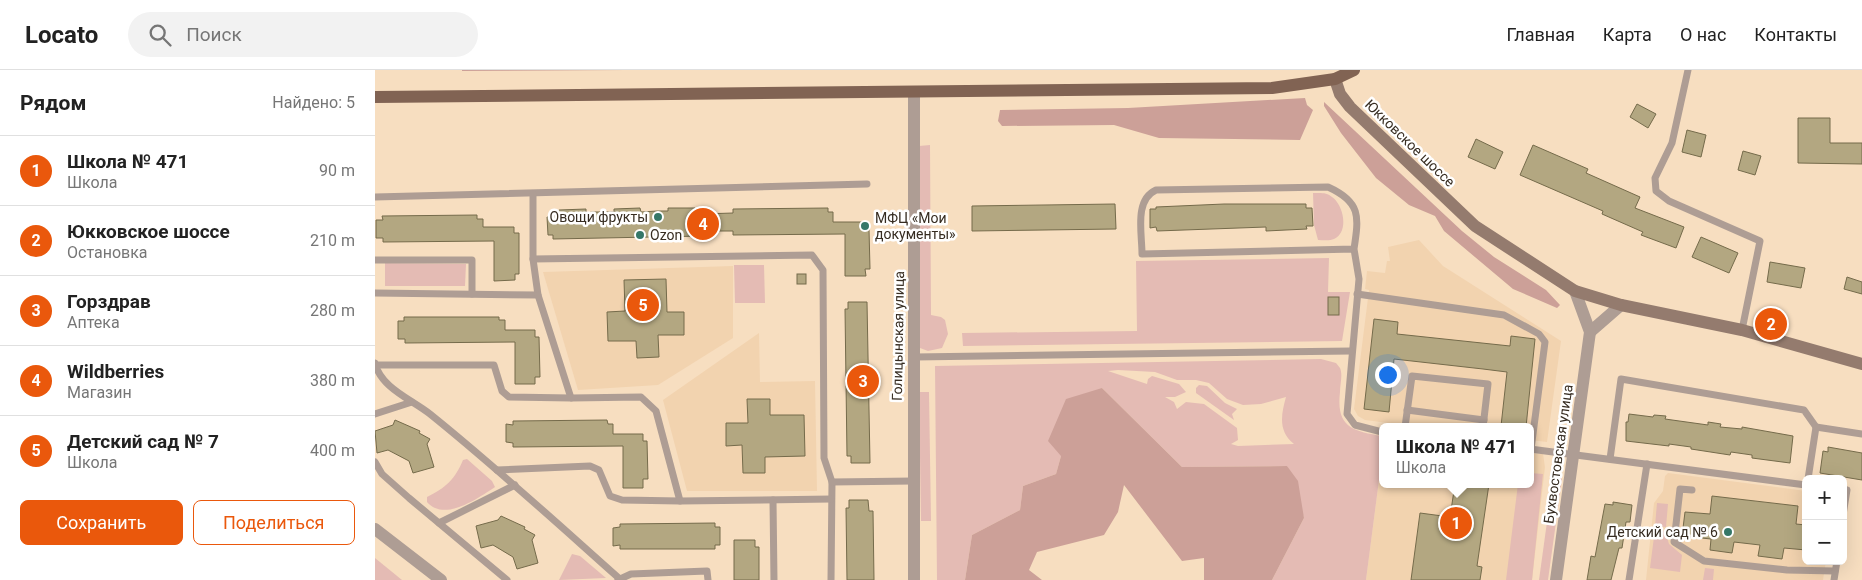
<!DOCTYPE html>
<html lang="ru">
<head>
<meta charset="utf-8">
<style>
	:root { --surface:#fff; --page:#f2f2f2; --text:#222; --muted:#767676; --line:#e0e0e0; --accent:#ea580c }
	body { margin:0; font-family:Roboto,sans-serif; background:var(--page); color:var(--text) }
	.controls { position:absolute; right:15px; bottom:15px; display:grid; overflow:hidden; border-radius:8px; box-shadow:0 5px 20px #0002 }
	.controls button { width:45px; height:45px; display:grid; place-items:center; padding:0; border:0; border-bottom:1px solid var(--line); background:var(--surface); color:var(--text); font:25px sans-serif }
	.you { position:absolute; left:1012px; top:304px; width:18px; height:18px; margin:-12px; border:4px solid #fff; border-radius:50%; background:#1a73e8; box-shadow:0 0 0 8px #1a73e833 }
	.badge { display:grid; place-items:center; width:32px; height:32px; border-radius:50%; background:var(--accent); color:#fff; font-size:16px; font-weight:700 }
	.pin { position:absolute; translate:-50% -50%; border:2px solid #fff; box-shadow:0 1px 5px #0006 }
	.popup { position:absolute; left:1004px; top:353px; width:155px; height:65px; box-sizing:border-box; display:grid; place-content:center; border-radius:8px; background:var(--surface); filter:drop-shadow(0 1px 4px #0005); font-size:16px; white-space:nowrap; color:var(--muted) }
	.popup b { font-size:19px; color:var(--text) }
	.popup::after { content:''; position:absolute; left:50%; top:100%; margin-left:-10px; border:10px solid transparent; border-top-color:var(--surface) }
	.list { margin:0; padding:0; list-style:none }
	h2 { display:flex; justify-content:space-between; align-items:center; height:65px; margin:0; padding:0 20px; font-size:21px }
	h2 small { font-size:16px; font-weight:400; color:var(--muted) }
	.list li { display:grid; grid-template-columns:32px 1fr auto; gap:15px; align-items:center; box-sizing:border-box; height:70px; padding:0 20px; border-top:1px solid var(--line) }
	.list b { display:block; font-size:19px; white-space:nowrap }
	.list p { margin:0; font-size:16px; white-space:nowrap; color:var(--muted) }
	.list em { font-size:16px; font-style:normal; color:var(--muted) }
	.actions { display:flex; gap:10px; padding:15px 20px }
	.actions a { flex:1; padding:11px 0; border:1px solid var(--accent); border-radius:8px; text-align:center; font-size:18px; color:var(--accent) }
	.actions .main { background:var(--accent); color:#fff }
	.icon { flex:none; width:28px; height:28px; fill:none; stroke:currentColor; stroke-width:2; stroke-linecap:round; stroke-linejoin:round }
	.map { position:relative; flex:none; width:1487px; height:510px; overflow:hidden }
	header { display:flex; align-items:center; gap:30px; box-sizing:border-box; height:70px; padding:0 25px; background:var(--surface); border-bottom:1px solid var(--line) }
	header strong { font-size:24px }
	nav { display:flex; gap:28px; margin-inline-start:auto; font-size:18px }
	.search { width:350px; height:45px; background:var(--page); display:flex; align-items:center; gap:12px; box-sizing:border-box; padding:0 18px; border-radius:28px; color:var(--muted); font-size:19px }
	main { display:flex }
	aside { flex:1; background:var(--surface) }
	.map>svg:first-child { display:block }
	.built { fill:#f2d3af }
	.green { fill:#e4bbb4; fill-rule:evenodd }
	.forest { fill:#cca098 }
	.building { fill:#b3a781; stroke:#756b4b }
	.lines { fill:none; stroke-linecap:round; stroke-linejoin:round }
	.lane { stroke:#ae9d94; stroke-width:7 }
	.street { stroke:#ae9d94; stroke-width:12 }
	.secondary { stroke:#947b6e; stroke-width:12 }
	.primary { stroke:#816353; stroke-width:12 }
	.poi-dot { fill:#357768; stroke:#fff; stroke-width:2 }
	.labels { text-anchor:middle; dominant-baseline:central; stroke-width:5; stroke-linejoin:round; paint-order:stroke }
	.street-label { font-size:14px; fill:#362c21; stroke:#fff }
	.poi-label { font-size:14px; fill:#362c21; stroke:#fff; text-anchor:end }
</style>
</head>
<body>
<header>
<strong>Locato</strong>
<div class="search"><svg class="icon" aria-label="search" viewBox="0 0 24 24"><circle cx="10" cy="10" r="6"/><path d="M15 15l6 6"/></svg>Поиск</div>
<nav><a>Главная</a><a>Карта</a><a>О нас</a><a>Контакты</a></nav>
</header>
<main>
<aside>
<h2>Рядом<small>Найдено: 5</small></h2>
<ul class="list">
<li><span class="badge">1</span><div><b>Школа № 471</b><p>Школа</p></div><em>90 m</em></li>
<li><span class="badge">2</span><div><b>Юкковское шоссе</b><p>Остановка</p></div><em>210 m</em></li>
<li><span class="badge">3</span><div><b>Горздрав</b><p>Аптека</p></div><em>280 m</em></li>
<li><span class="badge">4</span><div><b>Wildberries</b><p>Магазин</p></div><em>380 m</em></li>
<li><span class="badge">5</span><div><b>Детский сад № 7</b><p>Школа</p></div><em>400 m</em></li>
</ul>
<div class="actions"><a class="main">Сохранить</a><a>Поделиться</a></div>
</aside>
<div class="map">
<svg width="1487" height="510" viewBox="0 0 1487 510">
	<rect width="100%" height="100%" fill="#f7dec0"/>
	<g class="built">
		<path d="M1044 170 1068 196 1186 271 1172 372 1155 370V357H1045L990 350 983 346 979 339 994 220 990 219 992 201 1010 203 1012 191H1015L1013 177Z"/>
		<path d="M358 196V268L283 315 203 320 168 202Z"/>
		<path d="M384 263 385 312 440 311 442 421H312L288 330Z"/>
		<path d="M1155 383 1168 384 1170 397 1157 510H991L1007 387V414H1155Z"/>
		<path d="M1293 403 1431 421V491H1451L1448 510H1271L1279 433 1288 421 1290 406Z"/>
	</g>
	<g class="green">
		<path d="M555 75 556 245 566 247 570 250 573 264 567 278 553 281 545 278 544 76Z"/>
		<path d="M938 123C945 123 952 122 957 127 968 134 975 162 959 169 955 171 948 170 943 170L939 155Z"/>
		<path d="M954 188 953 222H975L967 271 588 276 587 263 762 261 761 191ZM953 227H964V245H953Z"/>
		<path d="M10 193 91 194 90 216H10Z"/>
		<path d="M359 195H389L390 233H360Z"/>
		<path d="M946 289 961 293 965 298C968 305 965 314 965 322 961 357 977 361 1007 366V387L991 510H897L929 448 912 396 807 397 727 318 686 386 681 404 648 416 645 440 597 465 590 510H562L560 296ZM743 300 780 302 802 310H821L834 313 852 329 868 335 886 334 911 327C906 345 903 361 919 374L863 376 856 374 863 370 862 358 829 334 811 332 802 339 799 332 790 327H800L811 322 804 314 777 306 773 309 772 314 733 301Z"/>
		<path d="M824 315 832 316 850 333 862 339 857 344 859 350 821 323V318Z"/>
		<path d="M544 322H554L556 451H546Z"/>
		<path d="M92 389 117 411 120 417C102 429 69 452 52 432V427C71 418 80 409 88 390Z"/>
		<path d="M1179 401 1187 409 1173 510H1164Z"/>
		<path d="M1155 403 1168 404 1157 510H1131L1143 414H1155Z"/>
		<path d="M1282 433 1293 434 1291 457 1280 456Z"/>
		<path d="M1280 459 1290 461 1294 474 1307 485 1305 502 1275 498Z"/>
		<path d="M197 484 205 486 231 508 184 510Z"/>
		<path d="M0 488 27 510H0Z"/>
		<path d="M1330 498 1339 499 1338 510H1328Z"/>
	</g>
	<g class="forest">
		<path d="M87 0H252L87 1Z"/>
		<path d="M930 28 932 35 938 40 925 70 784 68 739 55 627 56 623 51 625 40 753 38Z"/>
		<path d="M949 32 1087 161 1119 187 1171 220 1185 235 1182 238 1138 219 1069 161 1060 146 1034 135 1001 108 966 63 949 36Z"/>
		<path d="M727 318 807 397 912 396 923 411 929 448 897 510H829V488L807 491 749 415 743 442 729 465 662 482 654 500 667 510H590L597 465 645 440 648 416 681 404 686 386 673 371 691 329Z"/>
	</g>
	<g class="building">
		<path d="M1262 34 1281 44 1273 58 1255 47Z"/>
		<path d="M1423 48H1455V73H1487V94L1423 93Z"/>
		<path d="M1312 60 1331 65 1326 87 1307 82Z"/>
		<path d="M1101 69 1128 82 1120 99 1093 87Z"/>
		<path d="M1158 75 1213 99 1211 103 1265 127 1260 138 1309 157 1301 178 1266 165 1268 162 1227 144 1228 141 1145 105Z"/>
		<path d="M1368 81 1386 86 1380 105 1363 100Z"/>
		<path d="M740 134 741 159 597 161V136Z"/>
		<path d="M849 134H931V138H937L938 156H931L932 159 891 161V157L782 161 781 157 775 158V139H781V137Z"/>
		<path d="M265 138 266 142 282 141H293V138H320V141H327V144L358 143V139L453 138V142H458V152H490V159H494L495 199H490L491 206H470V164L358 165V161H334L327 162V166L178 169V165H173L172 147H178V143H184V140L211 139V143L218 142H239V139Z"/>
		<path d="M102 145V149H108V157H139V163H144V204H140V210L119 211V171L8 172V168H1V150H8L7 146Z"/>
		<path d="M1326 167 1363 183 1354 203 1317 187Z"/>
		<path d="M1395 192 1430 198 1426 218 1392 212Z"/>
		<rect x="422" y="204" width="9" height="10"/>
		<path d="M1472 207 1487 212V224L1469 219Z"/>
		<path d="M291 209 292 242H309V265H283L284 287 262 288 261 271H233L232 242 250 241 249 210Z"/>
		<rect x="953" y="227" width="11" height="18"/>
		<path d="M473 232H492L495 393H476V386H472L470 239H473Z"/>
		<path d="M29 247H124V250H130V260H160V267H164L165 307H160V314H140V272L30 273V269H23V251H29Z"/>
		<path d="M999 249 1023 252 1022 264 1135 276 1136 266 1160 269 1151 357 1126 356 1132 302 1108 299 1019 289 1014 342 989 339Z"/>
		<path d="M372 329H395V345H429L430 386 390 387V403H368L367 375 351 376V353H373Z"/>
		<path d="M1254 344 1278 347 1279 345 1291 346 1290 349 1333 355V352L1346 354 1345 357 1367 359V357L1418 366 1415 393 1377 388V385L1356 382 1355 385 1316 379V377L1294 374V376L1251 371V352H1253Z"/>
		<path d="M20 350 45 361 44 363 55 369 52 374 59 397 38 403 34 391 13 380 2 383 0 361 18 355Z"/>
		<path d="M232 350 233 354H238V364H268V371H272L273 409H268V418H248V376L138 377V373L131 372V354L138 355V351Z"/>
		<path d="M1453 377 1487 383V410L1445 403 1448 381 1453 382Z"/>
		<path d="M1080 414H1114L1102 496 1107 497 1105 510H1036L1045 443 1075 447Z"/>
		<path d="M1337 426 1423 436 1421 454 1431 455V480L1409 478 1407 489 1383 486 1385 475 1359 472 1357 483 1335 480 1336 469 1307 466 1310 442 1335 444Z"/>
		<path d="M474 430H493L494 441H498L499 510H472L471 438H474Z"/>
		<path d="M1238 432 1257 435 1255 452H1251L1247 478H1244L1236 510H1212L1216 486 1220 487 1230 434 1238 435Z"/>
		<path d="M126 446 150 457 149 459 160 465 157 470 163 493 142 499 138 487 118 475 106 478 101 456 123 450Z"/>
		<path d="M340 453V457H345V475H340V479H245V475L238 476V458L245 457V454Z"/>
		<path d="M359 470H380V477H384V510H359Z"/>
	</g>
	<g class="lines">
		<g class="lane">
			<path d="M1313 0 1297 73 1280 108 1281 121 1294 131 1385 171 1367 260"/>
			<path d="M0 127 492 114"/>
			<path d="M979 179C984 146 986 132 953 117L781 120C759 130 767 163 767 184L979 179 984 209 972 344 980 355 1007 362"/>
			<path d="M158 189 437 185 448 200 449 388 457 412 456 510"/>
			<path d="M0 190H97V224"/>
			<path d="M0 223 163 225 158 189V124"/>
			<path d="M982 224 1129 245 1164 264 1170 272 1156 379"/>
			<path d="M163 225 196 328 266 327 281 341 305 431 456 429"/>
			<path d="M540 287 976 281"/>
			<path d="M0 293C6 318 36 329 55 344 121 397 183 454 246 510"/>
			<path d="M0 295H119L127 321 134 327 196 328"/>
			<path d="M1032 340 1109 350"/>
			<path d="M0 344 37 332"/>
			<path d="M1030 357 1037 306 1113 314 1108 357"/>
			<path d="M1441 357 1487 364"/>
			<path d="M1155 379 1431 415"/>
			<path d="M1235 389 1246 309 1429 340 1441 357 1433 409"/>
			<path d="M0 392 7 404 34 428 132 510"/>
			<path d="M122 400 215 396 224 400 235 426 247 430 305 431"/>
			<path d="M457 412 538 411"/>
			<path d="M1468 419 1472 420 1468 445"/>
			<path d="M1317 420 1305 419 1299 472 1329 491 1412 500 1460 501"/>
			<path d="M398 430 399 510"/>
			<path d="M64 453 140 415"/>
			<path d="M243 510 256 504 332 501 333 510"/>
			<path d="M1254 510 1272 394"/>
			<path d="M1459 510 1462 491"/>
		</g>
		<g class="street">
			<path d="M1215 262 1246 235"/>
			<path d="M0 459 66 510"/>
			<path d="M539 510V23"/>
			<path d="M1181 510 1215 262 1200 221"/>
		</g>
		<path class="secondary" d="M960 9 965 24 975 37 1100 156 1200 221 1246 235 1367 260 1487 294"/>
		<path class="primary" d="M0 27 897 18 960 9 979 0"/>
	</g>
	<g class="poi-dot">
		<circle cx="283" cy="147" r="5"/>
		<circle cx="490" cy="156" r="5"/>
		<circle cx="265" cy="165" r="5"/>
		<circle cx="1353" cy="462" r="5"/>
	</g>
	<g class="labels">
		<g class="street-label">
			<text transform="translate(1035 73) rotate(44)">Юкковское шоссе</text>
			<text transform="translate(523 266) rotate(-89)">Голицынская улица</text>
			<text transform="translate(1183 384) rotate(-82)">Бухвостовская улица</text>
		</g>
		<g class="poi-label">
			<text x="273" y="147">Овощи фрукты</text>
			<text x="500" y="148" text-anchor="start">МФЦ «Мои<tspan x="500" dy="16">документы»</tspan></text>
			<text x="275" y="165" text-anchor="start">Ozon</text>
			<text x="1343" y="462">Детский сад № 6</text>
		</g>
	</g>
</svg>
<div class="controls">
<button>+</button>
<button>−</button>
</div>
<div class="you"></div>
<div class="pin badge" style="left:1081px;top:453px">1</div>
<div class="popup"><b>Школа № 471</b>Школа</div>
<div class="pin badge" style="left:1396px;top:254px">2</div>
<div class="pin badge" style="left:488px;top:311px">3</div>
<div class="pin badge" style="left:328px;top:154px">4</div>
<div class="pin badge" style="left:268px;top:235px">5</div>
</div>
</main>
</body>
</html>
